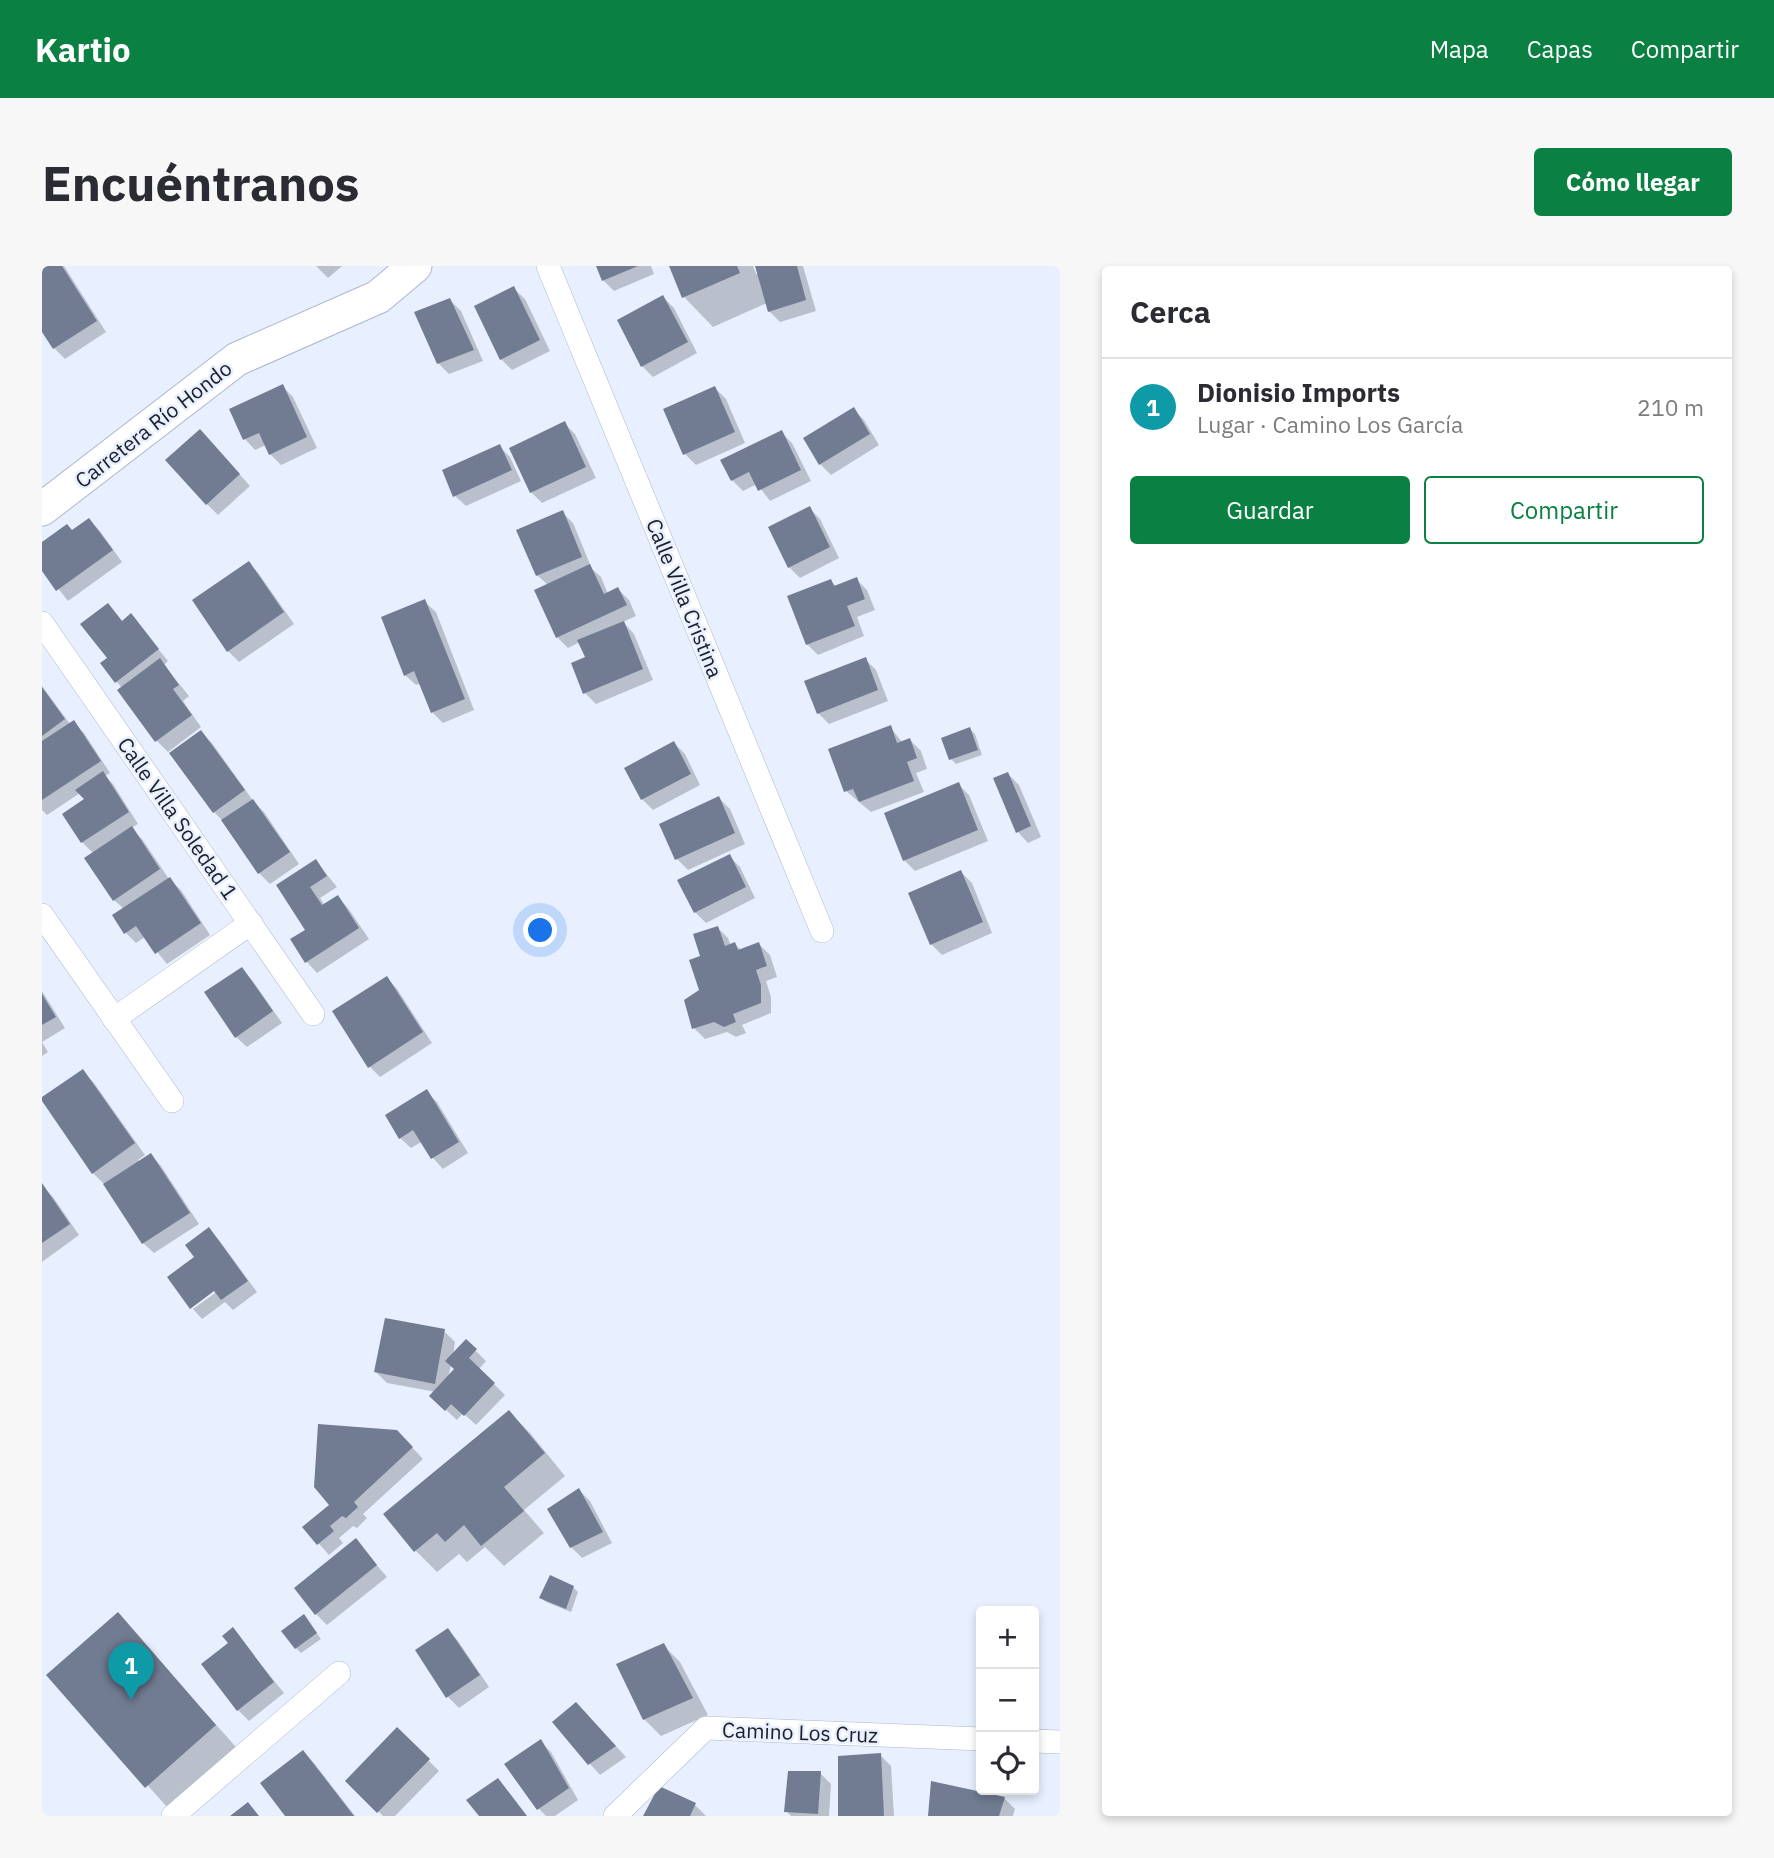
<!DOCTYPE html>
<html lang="es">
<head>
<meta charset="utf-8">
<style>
	:root { --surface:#fff; --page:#f7f7f7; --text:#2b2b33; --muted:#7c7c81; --line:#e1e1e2; --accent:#0b8043 }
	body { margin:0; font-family:"IBM Plex Sans",sans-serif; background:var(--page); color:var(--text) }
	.controls { position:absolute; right:21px; bottom:21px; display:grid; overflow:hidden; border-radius:7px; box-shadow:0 4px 10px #0003 }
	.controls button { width:63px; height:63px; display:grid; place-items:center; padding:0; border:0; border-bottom:2px solid var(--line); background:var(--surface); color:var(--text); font:35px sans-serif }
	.you { position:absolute; left:499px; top:665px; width:24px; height:24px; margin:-18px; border:5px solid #fff; border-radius:50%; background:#1a73e8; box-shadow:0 0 0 10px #1a73e833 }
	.badge { display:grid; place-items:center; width:46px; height:46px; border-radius:50%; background:var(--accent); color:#fff; font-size:23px; font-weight:700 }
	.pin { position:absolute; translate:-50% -58px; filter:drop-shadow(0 2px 4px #0008) }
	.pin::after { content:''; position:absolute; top:37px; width:24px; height:21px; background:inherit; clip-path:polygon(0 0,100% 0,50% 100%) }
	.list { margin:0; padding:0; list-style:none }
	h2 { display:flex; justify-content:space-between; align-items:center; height:91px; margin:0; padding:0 28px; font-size:30px }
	h2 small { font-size:23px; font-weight:400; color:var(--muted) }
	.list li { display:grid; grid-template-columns:46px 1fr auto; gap:21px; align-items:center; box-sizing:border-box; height:98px; padding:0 28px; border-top:2px solid var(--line) }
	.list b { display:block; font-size:26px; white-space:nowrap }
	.list p { margin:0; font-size:23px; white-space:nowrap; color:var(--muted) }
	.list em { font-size:23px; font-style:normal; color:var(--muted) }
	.actions { display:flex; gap:14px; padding:21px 28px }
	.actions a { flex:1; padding:16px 0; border:2px solid var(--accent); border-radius:7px; text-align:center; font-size:24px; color:var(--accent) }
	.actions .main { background:var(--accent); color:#fff }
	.icon { flex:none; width:38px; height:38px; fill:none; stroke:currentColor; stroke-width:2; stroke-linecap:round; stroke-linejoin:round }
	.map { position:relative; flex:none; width:1018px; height:1550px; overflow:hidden; border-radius:7px }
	header { display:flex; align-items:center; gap:42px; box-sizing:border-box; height:98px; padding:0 35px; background:var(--accent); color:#fff }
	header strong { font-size:33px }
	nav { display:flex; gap:38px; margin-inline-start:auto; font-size:24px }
	.intro { display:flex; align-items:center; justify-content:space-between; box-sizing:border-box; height:168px; padding:0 42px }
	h1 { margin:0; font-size:49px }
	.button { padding:18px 32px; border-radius:7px; background:var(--accent); color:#fff; font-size:24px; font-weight:700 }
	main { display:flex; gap:42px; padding:0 42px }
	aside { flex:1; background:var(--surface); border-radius:7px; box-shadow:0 4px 10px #0003 }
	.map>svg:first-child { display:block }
	.shadow { fill:#0003; fill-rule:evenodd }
	.building { fill:#717c92 }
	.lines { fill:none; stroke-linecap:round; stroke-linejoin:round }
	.street-casing { stroke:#abb6ce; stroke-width:24 }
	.secondary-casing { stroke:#abb6ce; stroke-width:35 }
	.street { stroke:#fff; stroke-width:23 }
	.secondary { stroke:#fff; stroke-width:33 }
	.labels { text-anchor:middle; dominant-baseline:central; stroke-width:5; stroke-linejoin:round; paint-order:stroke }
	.street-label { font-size:21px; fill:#1b1f28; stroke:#e8f0ff }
</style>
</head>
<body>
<header>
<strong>Kartio</strong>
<nav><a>Mapa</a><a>Capas</a><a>Compartir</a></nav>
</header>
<div class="intro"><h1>Encuéntranos</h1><a class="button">Cómo llegar</a></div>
<main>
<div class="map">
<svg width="1018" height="1550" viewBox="0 0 1018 1550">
	<rect width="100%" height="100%" fill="#e8f0ff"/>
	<g class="shadow">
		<path d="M0 0H22L64 66 23 93 12 82 0 63Z"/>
		<path d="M274 0H300L286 12Z"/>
		<path d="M556 0H609L612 8 572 25 561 14Z"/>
		<path d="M629 0H711L714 8 717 7 715 0H761L774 45 738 56 727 45 725 37 671 61 642 31Z"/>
		<path d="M472 23 483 33 508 85 470 104 459 93Z"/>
		<path d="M621 31 632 42 655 87 611 111 600 100Z"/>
		<path d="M408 34 419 45 441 95 407 108 396 97Z"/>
		<path d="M240 120 251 131 275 182 239 199 228 188 224 179 213 184 203 173 189 144Z"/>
		<path d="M673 122 684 133 703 177 654 199 643 188 624 144Z"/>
		<path d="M811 143 822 154 837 179 789 209 778 198Z"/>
		<path d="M522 157 533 168 554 212 500 237 489 226 469 183Z"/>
		<path d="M739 166 750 177 769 215 728 235 715 218 701 225 690 214Z"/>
		<path d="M169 176 208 220 176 249 165 238Z"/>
		<path d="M457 180 468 191 479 215 424 240 413 230Z"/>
		<path d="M767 242 778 253 797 292 758 312 747 301Z"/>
		<path d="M520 246 531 257 550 303 559 311 566 328 576 323 587 334 594 350 581 356 592 368 611 414 554 438 543 427 545 392 538 376 526 382 515 371 506 319 495 309Z"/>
		<path d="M47 254 58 265 80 296 26 335 0 302V278L31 266Z"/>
		<path d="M207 297 217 308 252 358 197 396 186 385Z"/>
		<path d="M814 313 825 324 833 344 815 351 822 370 776 389 765 378 789 315 795 321Z"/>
		<path d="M383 336 394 346 432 444 401 457 390 446 379 417 374 419 363 409Z"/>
		<path d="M66 339 81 356 89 350 126 395 122 399 147 430 141 435 159 461 126 486 115 475 78 424 80 422 60 398 67 393Z"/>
		<path d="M823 393 834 404 846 435 787 458 776 447Z"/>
		<path d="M0 420 28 458 31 456 42 467 68 507 63 510 71 518 96 558 89 562 100 573 127 613 139 624 168 669 125 698 103 671 94 677 83 666 82 643 72 634 52 588 40 576 22 549 45 533 38 527 5 549 0 544Z"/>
		<path d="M848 461 861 477 868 474 879 485 885 503 874 507 882 526 829 546 804 525Z"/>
		<path d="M928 463 933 468 940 489 914 498 909 493Z"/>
		<path d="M159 466 170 477 212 536 222 546 257 598 228 618 217 607 183 557 172 546 130 488Z"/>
		<path d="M632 477 643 488 658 519 611 544 600 533Z"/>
		<path d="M966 508 977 519 999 571 986 577 976 566Z"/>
		<path d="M916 518 927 529 946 575 873 605 862 594Z"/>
		<path d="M677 532 688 543 703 578 646 604 635 593Z"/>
		<path d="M687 590 698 601 713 632 664 657 653 646Z"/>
		<path d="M274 595 295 621 278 632 283 640 296 631 306 642 327 673 275 707 265 696 250 674 265 665 236 620Z"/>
		<path d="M919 606 930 617 950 667 900 689 889 678Z"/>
		<path d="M676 662 686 672 689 680 693 678 699 684 717 678 728 689 735 711 724 715 729 731V747L700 759 704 767 694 771 685 766 663 773 652 762 659 725 660 691Z"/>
		<path d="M199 703 210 714 240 757 205 781 194 771Z"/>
		<path d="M345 712 355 723 390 777 338 811 327 800Z"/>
		<path d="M0 725 23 762 0 776 6 786 0 790Z"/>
		<path d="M41 806 52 817 103 889 96 894 97 896 109 889 119 900 157 958 112 987 101 977 62 918 51 907Z"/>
		<path d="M385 826 395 836 426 887 401 903 391 892 381 875 369 882 358 872Z"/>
		<path d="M0 921 11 931 37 969 0 996Z"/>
		<path d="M166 964 177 974 215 1026 191 1044 183 1036 160 1053 151 1043 180 1022 154 991Z"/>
		<path d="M402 1065 413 1076 411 1090 434 1085 444 1095 437 1103 463 1129 434 1159 421 1147 415 1154 389 1130 394 1126 345 1117 334 1106ZM409 1099 414 1104 406 1112Z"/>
		<path d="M467 1146 488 1167 523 1210 482 1244 502 1267 462 1300 443 1281 425 1296 417 1288 395 1306 374 1285 344 1248Z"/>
		<path d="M366 1177 381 1193 321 1248 325 1252 315 1262 311 1260 297 1272 301 1277 287 1289 263 1262Z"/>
		<path d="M537 1224 548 1235 570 1277 540 1292 529 1281Z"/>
		<path d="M314 1275 345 1311 285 1359 274 1348Z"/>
		<path d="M531 1321 536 1326 529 1346 504 1336 499 1332Z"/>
		<path d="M75 1348 194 1481 126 1542 6 1409Z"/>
		<path d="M266 1355 279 1373 259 1387 254 1382Z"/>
		<path d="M191 1364 242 1427 207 1455 196 1444 189 1377Z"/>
		<path d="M406 1364 416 1375 447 1421 417 1442 406 1431 375 1385Z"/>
		<path d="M621 1379 638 1396 666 1449 619 1470 602 1453Z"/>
		<path d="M545 1449 584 1491 558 1509 548 1498Z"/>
		<path d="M355 1463 397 1505 353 1550H341L305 1515Z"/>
		<path d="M499 1476 509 1486 536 1534 513 1550H504L497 1543 465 1499Z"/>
		<path d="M261 1486 272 1497 313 1550H246L221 1518Z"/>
		<path d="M838 1489 849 1500 852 1550H798L797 1492Z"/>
		<path d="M778 1507 789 1518 787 1550H749L744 1545Z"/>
		<path d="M891 1517 962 1532 973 1543 971 1550H888Z"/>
		<path d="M618 1522 653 1539 664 1550H603Z"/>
	</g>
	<g class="building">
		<path d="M0 0H20L55 55 11 83 0 66Z"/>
		<path d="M554 0H596L560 15Z"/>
		<path d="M627 0H695L698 7 640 32Z"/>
		<path d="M713 0H755L764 34 726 46Z"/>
		<path d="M472 20 498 74 458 94 432 40Z"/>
		<path d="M621 29 646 76 599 101 575 54Z"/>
		<path d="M408 32 432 84 395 98 372 46Z"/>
		<path d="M241 118 265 171 227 189 217 167 201 174 187 143Z"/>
		<path d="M673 120 693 166 641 189 621 143Z"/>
		<path d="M812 141 828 168 777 199 761 172Z"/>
		<path d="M523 155 544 201 488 227 467 182Z"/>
		<path d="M158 163 198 208 164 239 123 194Z"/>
		<path d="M740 164 759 204 716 225 707 206 689 215 678 194Z"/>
		<path d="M458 178 470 204 411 231 400 204Z"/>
		<path d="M768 240 788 281 746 302 726 261Z"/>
		<path d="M521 244 540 291 494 310 474 264Z"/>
		<path d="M47 252 71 284 14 325 0 305V276L25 258 30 264Z"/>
		<path d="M207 295 242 346 185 386 150 334Z"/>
		<path d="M548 298 562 328 576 321 585 339 514 372 492 324Z"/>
		<path d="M815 311 823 333 805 340 813 360 764 379 745 330 789 313 792 320Z"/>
		<path d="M383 333 423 433 389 447 372 405 362 410 339 351Z"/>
		<path d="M66 337 80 355 89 347 117 383 73 417 58 397 65 392 38 358Z"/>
		<path d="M582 355 601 403 541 428 529 397 543 391 535 374Z"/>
		<path d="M824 391 836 424 775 448 762 415Z"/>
		<path d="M118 392 137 419 131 423 150 449 113 476 75 424Z"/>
		<path d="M0 421 23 453 0 470Z"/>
		<path d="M32 454 59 495 0 534V475Z"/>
		<path d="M849 459 855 477 868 472 875 492 865 496 872 515 817 536 811 523 802 526 786 483Z"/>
		<path d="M928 461 936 484 907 494 899 472Z"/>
		<path d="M159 464 203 524 171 547 127 487Z"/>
		<path d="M632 475 649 508 599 534 582 502Z"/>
		<path d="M61 505 87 546 39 577 20 548 42 533 33 524Z"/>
		<path d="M966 506 989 560 974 567 951 512Z"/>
		<path d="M917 516 936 564 861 595 842 547Z"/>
		<path d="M677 530 693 567 633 594 617 558Z"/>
		<path d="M211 533 248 586 216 608 179 554Z"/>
		<path d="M90 560 118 603 71 635 42 592Z"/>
		<path d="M688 588 704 621 652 647 635 614Z"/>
		<path d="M274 593 285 610 268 621 280 639 296 629 317 662 263 697 248 673 263 664 234 619Z"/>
		<path d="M919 604 941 656 888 679 866 627Z"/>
		<path d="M128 611 159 657 113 688 94 660 82 668 70 649Z"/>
		<path d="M676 660 683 680 693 676 696 684 717 676 725 700 714 704 719 719V737L691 748 694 756 682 761 672 756 650 763 642 734 657 724 647 694 658 690 651 668Z"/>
		<path d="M200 701 231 745 193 772 162 726Z"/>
		<path d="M345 710 381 766 326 802 290 745Z"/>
		<path d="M0 728 14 751 0 759Z"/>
		<path d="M41 803 93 877 50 908 0 835V831Z"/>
		<path d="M385 823 417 876 389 893 371 864 357 873 343 849Z"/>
		<path d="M109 887 148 947 100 978 61 918Z"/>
		<path d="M0 917 28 958 0 977Z"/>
		<path d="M167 961 206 1015 179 1034 172 1025 148 1043 125 1011 152 991 143 979Z"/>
		<path d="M343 1052 403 1063 393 1118 332 1106Z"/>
		<path d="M424 1073 435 1083 427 1092 453 1117 422 1150 409 1138 403 1145 387 1130 412 1103 403 1095Z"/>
		<path d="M467 1144 503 1187 462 1221 482 1245 439 1280 422 1259 403 1276 395 1267 372 1286 341 1248Z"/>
		<path d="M276 1158 355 1164 371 1181 312 1236 316 1241 304 1252 300 1250 288 1260 292 1265 275 1279 260 1261 287 1239 272 1221Z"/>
		<path d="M537 1222 561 1266 528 1282 505 1243Z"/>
		<path d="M314 1272 335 1299 273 1349 252 1322Z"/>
		<path d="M508 1309 532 1320 524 1343 497 1332Z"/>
		<path d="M76 1346 174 1459 103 1522 4 1409Z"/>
		<path d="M262 1348 275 1367 253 1383 239 1365Z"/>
		<path d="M191 1361 232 1416 195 1445 159 1398 186 1377 180 1370Z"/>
		<path d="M406 1362 438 1409 404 1432 373 1384Z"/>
		<path d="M622 1377 651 1432 601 1454 574 1398Z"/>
		<path d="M534 1436 574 1480 546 1499 510 1456Z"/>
		<path d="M355 1461 388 1493 335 1547 303 1515Z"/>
		<path d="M499 1473 527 1522 495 1544 462 1498Z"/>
		<path d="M261 1484 312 1550H243L218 1517Z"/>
		<path d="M839 1487 842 1550H796V1490Z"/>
		<path d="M746 1505H779L776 1548 742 1546Z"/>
		<path d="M456 1512 485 1550H437L424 1534Z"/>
		<path d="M889 1515 963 1531 957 1550H886Z"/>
		<path d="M617 1520 654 1537 648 1550H601Z"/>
		<path d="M206 1536 217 1550H188Z"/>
	</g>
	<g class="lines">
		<g class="street-casing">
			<g id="street">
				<path d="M506 0 780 665"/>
				<path d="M0 357 271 748"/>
				<path d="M0 649 130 835"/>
				<path d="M72 753 209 657"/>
				<path d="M992 1475 1018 1476"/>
				<path d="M131 1550 297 1407"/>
				<path d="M573 1550 664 1462 939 1473"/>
			</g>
		</g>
		<g class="secondary-casing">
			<path id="secondary" d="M0 243 195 93 336 31 373 0"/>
		</g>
		<use href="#street" class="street"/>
		<use href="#secondary" class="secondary"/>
	</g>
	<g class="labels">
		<g class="street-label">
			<text transform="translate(111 158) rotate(-38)">Carretera Río Hondo</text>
			<text transform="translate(643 332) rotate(68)">Calle Villa Cristina</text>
			<text transform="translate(136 552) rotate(55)">Calle Villa Soledad 1</text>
			<text transform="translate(758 1466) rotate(2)">Camino Los Cruz</text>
		</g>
	</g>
</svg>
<div class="controls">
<button>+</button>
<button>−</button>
<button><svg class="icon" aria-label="locate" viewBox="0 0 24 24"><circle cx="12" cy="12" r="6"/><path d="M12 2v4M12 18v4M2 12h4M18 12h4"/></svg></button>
</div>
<div class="you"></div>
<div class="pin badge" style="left:89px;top:1434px;background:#0f9aa8">1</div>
</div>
<aside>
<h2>Cerca<small></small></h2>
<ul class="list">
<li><span class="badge" style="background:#0f9aa8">1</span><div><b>Dionisio Imports</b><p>Lugar · Camino Los García</p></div><em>210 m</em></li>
</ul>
<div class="actions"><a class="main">Guardar</a><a>Compartir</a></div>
</aside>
</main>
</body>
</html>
